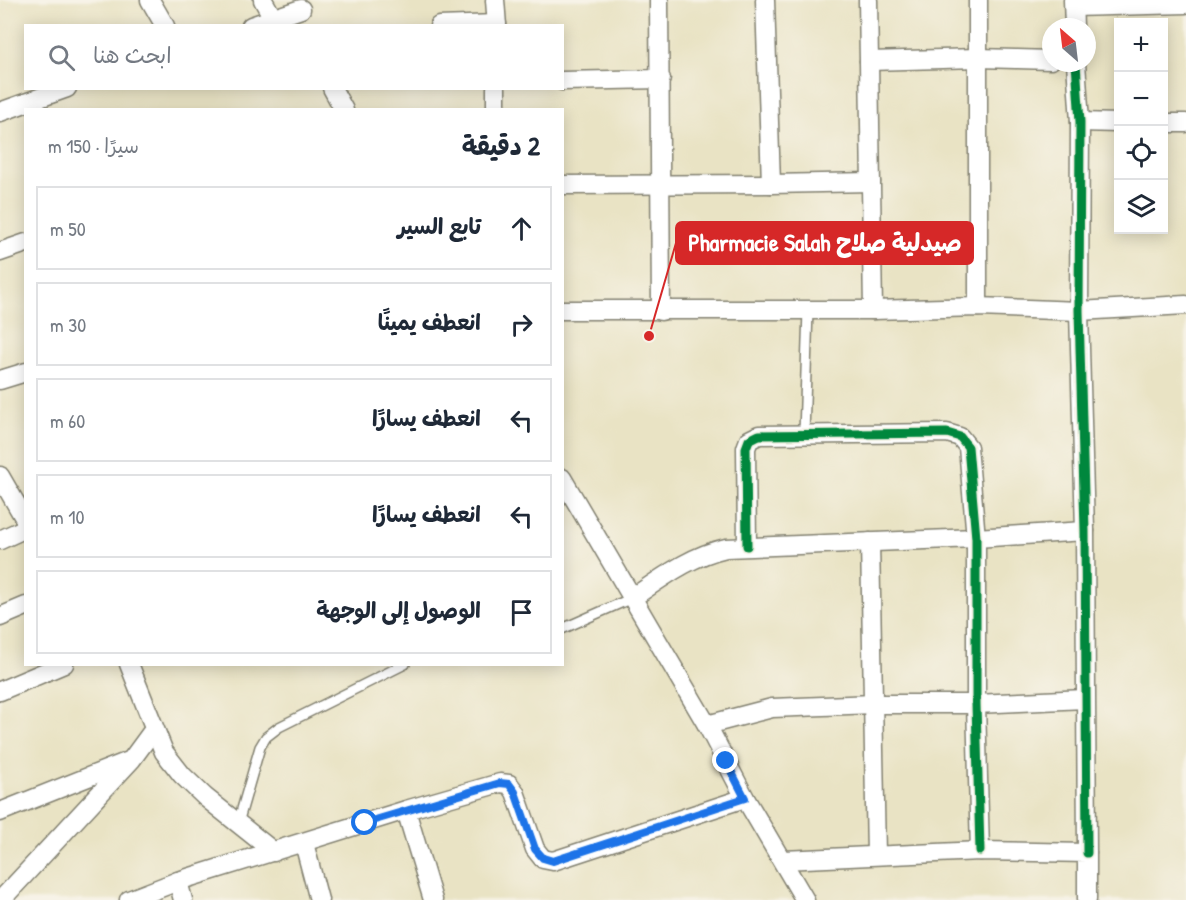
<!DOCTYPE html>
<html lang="ar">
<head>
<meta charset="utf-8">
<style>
	:root { --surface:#fff; --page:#f2f2f3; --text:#1f2937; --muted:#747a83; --line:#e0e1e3 }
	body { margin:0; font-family:"Patrick Hand","Playpen Sans Arabic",sans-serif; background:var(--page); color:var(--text); direction:rtl }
	.controls { position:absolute; right:18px; top:18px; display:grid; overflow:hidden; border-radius:0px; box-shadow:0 3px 15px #0003 }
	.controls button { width:54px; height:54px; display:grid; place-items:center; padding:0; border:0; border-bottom:2px solid var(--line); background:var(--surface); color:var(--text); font:30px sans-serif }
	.compass { position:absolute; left:1042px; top:18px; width:54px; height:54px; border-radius:50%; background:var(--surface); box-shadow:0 3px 15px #0003; rotate:332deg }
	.stop { position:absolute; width:18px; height:18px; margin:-14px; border:4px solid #1a73e8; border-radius:50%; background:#fff }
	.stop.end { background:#1a73e8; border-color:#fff; box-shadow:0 2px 6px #0008 }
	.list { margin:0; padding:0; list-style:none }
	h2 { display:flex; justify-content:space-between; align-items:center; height:78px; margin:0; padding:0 24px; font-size:26px }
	h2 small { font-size:20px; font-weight:400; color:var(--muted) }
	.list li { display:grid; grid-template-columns:39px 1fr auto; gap:18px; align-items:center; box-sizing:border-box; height:84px; margin:0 12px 12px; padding:0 12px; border:2px solid var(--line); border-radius:0px }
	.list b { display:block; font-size:22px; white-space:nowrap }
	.list em { font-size:20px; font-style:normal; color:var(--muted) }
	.icon { flex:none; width:33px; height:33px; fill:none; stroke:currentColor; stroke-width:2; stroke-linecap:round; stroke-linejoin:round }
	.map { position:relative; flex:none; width:1186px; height:900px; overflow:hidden; direction:ltr }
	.search { position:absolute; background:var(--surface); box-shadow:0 3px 15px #0003; left:24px; top:24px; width:540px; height:66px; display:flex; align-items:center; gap:15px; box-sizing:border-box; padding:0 21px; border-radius:0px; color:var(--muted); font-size:22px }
	.panel { position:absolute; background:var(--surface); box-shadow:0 3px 15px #0003; left:24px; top:108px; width:540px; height:558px; border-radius:0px; direction:rtl }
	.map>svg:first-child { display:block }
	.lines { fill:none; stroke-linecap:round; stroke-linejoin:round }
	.service-casing { stroke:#828070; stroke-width:12 }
	.minor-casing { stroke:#828070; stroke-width:21 }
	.service { stroke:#fff; stroke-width:9 }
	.minor { stroke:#fff; stroke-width:18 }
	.cycleway-casing { stroke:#f7f3e8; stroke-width:13 }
	.cycleway { stroke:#00873e; stroke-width:9 }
	.route { stroke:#1a73e8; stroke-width:8 }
	.leader { fill:none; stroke:#d62828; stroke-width:2 }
	.callout-dot { fill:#d62828; stroke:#f7f3e8; stroke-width:2 }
	.callout { fill:#d62828; stroke:#d62828; stroke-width:2 }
	.callout-label { font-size:24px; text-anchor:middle; font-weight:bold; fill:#fff }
</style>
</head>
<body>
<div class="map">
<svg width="1186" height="900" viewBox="0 0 1186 900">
	<rect width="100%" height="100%" fill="#f7f3e8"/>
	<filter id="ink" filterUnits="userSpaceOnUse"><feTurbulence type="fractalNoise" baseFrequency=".0167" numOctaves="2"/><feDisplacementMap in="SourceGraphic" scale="12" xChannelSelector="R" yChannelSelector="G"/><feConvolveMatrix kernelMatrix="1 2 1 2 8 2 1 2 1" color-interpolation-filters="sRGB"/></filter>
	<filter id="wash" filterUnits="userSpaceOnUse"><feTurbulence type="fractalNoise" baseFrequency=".008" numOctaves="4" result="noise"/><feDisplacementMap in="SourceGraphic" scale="24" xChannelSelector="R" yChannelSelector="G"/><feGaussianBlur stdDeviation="1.35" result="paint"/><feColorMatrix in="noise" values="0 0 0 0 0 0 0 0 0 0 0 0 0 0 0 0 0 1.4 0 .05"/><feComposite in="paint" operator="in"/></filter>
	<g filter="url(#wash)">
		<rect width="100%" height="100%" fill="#e9e3c4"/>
	</g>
	<g filter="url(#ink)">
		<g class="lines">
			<g class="service-casing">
				<g id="service">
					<path d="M804 434 808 310"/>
					<path d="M562 629 632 598"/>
					<path d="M238 823 260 747 266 737 279 727 405 664"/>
				</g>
			</g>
			<g class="minor-casing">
				<g id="minor">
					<path d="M150 0 165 26"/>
					<path d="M263 0 273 18"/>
					<path d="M495 0 497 26"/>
					<path d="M659 0 661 311"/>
					<path d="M765 0 771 184"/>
					<path d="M868 0 873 310"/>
					<path d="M978 0V307"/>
					<path d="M1073 0 1074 27"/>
					<path d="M1074 7 1186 4"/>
					<path d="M251 26 301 9"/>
					<path d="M439 26 497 24"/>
					<path d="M869 61 978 58 1051 60"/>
					<path d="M1076 63 1080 122 1079 311 1085 531 1087 853"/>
					<path d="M562 81 661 79"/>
					<path d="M332 88 344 110"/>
					<path d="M496 88V110"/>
					<path d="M0 112 67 88"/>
					<path d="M1080 122 1118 123"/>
					<path d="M1164 123H1186"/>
					<path d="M562 185 771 184 871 182"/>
					<path d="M0 252 26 243"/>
					<path d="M562 310H873L978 307 1079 311 1186 305"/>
					<path d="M0 380 26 372"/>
					<path d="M0 476 26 521"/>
					<path d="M562 478 707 725 745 798 805 900"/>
					<path d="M0 540 26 528"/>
					<path d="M870 542 876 855"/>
					<path d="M747 546 746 448 749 440 759 435 947 433 960 437 968 447 976 538V704L980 851"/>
					<path d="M632 598C662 578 690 556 726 548L976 538 1085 531"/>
					<path d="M0 617 26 606"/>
					<path d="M129 664 164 752 182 775 205 797 274 852"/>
					<path d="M0 691 64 664"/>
					<path d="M707 725 772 708 874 704H976L1085 699"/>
					<path d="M406 810 433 900"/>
					<path d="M0 812 126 762"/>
					<path d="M304 843 319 900"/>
					<path d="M783 860 980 851 1087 853V900"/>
					<path d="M178 881 183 900"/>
					<path d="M1 900 132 759 154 729"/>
					<path d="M129 900 178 881 406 810 500 783 509 784 515 792 535 849 543 859 553 861 745 798"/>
				</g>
			</g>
			<use href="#service" class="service"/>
			<use href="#minor" class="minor"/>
			<g class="cycleway-casing">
				<g id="cycleway">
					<path d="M1076 63 1080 122 1079 311 1085 531 1087 853"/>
					<path d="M747 546 746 448 749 440 759 435 947 433 960 437 968 447 976 538V704L980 851"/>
				</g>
			</g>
			<use href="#cycleway" class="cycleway"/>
		</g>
	</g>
	<g class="lines" filter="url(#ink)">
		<path class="route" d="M365 823 500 783 509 784 515 792 535 849 543 858 553 861 745 798 726 761"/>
	</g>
	<path class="leader" d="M649 336L676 243"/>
	<circle class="callout-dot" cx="649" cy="336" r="6"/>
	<rect class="callout" x="676" y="222" width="297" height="42" rx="6"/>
	<g class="callout-label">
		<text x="825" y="251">Pharmacie Salah صيدلية صلاح</text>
	</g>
</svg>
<div class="controls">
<button>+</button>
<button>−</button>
<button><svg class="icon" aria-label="locate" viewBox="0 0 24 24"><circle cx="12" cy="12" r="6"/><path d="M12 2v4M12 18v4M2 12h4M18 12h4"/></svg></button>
<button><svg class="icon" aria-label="layers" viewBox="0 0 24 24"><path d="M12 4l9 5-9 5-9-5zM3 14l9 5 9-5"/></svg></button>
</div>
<svg class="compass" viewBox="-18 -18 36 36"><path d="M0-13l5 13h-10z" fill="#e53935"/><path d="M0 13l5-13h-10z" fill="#747a83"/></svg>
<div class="stop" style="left:365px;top:823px"></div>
<div class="stop end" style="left:726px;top:761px"></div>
<div class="search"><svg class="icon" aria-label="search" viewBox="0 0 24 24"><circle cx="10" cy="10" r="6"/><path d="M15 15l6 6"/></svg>ابحث هنا</div>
<section class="panel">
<h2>2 دقيقة<small>سيرًا · 150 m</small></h2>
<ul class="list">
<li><svg class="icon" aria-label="ahead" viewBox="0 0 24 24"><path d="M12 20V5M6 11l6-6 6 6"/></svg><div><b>تابع السير</b></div><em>50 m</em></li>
<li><svg class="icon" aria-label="right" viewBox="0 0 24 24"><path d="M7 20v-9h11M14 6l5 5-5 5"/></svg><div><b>انعطف يمينًا</b></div><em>30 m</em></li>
<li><svg class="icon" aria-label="left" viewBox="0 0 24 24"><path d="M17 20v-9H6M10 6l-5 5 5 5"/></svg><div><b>انعطف يسارًا</b></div><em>60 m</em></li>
<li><svg class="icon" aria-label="left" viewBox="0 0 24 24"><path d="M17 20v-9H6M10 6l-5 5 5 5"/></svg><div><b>انعطف يسارًا</b></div><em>10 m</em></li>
<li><svg class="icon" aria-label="arrive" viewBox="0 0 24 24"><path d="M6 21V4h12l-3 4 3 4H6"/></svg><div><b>الوصول إلى الوجهة</b></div></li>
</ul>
</section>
</div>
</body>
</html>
